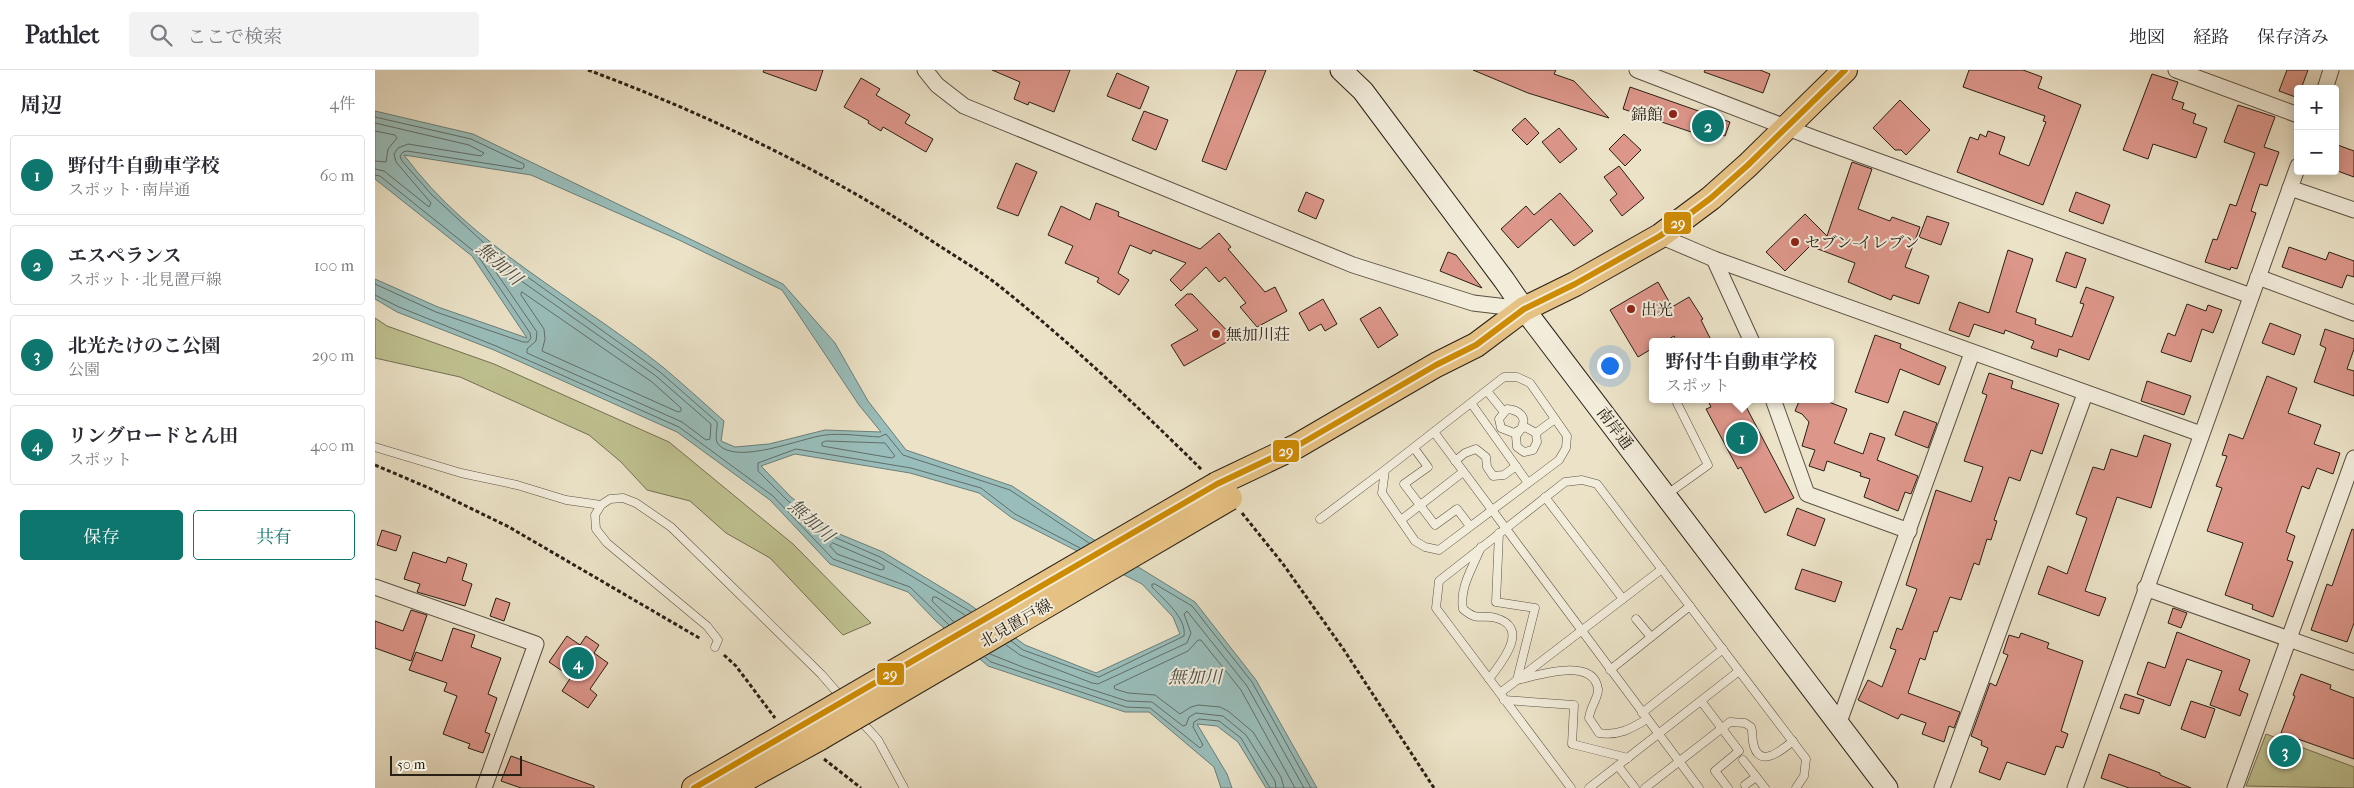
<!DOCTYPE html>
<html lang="ja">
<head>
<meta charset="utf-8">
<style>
	:root { --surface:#fff; --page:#f2f2f3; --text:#2b2b33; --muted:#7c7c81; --line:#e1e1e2; --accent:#0f766e }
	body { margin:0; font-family:"IM FELL French Canon","Noto Serif JP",serif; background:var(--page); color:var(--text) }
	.controls { position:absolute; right:15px; top:15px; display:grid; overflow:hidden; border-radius:5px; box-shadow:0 2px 12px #0003 }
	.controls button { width:45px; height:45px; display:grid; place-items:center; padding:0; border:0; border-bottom:1px solid var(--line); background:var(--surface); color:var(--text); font:25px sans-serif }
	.scale { position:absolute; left:15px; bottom:12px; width:132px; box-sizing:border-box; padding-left:5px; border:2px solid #292016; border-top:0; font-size:14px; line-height:18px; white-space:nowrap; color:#292016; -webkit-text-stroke:4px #f2ecdb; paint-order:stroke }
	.you { position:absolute; left:1234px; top:295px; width:18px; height:18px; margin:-12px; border:4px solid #fff; border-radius:50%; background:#1a73e8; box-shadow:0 0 0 8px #1a73e833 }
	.badge { display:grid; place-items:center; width:32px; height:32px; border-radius:50%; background:var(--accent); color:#fff; font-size:16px; font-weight:700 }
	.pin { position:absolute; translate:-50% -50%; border:2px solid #fff; box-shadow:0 1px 5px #0006 }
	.popup { position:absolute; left:1274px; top:268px; width:185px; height:65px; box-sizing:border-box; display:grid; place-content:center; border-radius:5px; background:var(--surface); filter:drop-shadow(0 1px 4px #0005); font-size:16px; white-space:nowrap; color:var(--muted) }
	.popup b { font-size:19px; color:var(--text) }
	.popup::after { content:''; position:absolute; left:50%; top:100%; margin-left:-10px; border:10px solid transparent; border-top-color:var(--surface) }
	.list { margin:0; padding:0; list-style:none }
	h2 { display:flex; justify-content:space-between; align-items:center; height:65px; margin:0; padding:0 20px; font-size:21px }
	h2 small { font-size:16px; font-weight:400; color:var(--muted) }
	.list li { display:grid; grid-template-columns:32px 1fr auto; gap:15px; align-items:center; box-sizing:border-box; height:80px; margin:0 10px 10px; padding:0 10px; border:1px solid var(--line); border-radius:5px }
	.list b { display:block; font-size:19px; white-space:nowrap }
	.list p { margin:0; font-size:16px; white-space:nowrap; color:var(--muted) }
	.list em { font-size:16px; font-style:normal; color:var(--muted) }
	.actions { display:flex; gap:10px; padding:15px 20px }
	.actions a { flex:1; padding:11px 0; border:1px solid var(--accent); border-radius:5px; text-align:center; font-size:18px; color:var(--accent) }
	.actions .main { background:var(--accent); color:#fff }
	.icon { flex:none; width:28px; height:28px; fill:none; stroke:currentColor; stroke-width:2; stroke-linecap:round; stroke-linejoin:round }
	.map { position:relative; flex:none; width:1979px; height:718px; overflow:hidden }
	header { display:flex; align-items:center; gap:30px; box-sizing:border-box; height:70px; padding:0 25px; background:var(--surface); border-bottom:1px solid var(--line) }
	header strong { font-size:24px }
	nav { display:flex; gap:28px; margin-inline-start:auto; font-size:18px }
	.search { width:350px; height:45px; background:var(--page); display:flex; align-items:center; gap:12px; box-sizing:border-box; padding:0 18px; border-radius:5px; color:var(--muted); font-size:19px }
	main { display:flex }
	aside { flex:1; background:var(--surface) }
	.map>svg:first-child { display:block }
	.green { fill:#bfc190; stroke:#747053 }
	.water { fill:#99bdba; stroke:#6c7e78; fill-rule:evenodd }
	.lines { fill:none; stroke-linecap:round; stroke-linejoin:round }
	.shore { stroke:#616e68; stroke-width:1 }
	.building { fill:#dd968a; stroke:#292016 }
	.service-casing { stroke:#5a5042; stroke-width:9 }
	.minor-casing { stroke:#5a5042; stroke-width:17 }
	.secondary-casing { stroke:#292016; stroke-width:23 }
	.primary-casing { stroke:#292016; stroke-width:26 }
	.path { stroke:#292016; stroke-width:3; stroke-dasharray:4 2.5; stroke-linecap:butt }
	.service { stroke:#f2ecdb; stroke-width:8 }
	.minor { stroke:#f2ecdb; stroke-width:15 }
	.secondary { stroke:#f2ecdb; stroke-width:21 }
	.primary { stroke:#e6c184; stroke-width:24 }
	.primary-bridge-casing { stroke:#292016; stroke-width:26; stroke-linecap:butt }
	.primary-bridge { stroke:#e6c184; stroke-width:24 }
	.bus-1-casing { stroke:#f2ecdb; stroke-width:10 }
	.bus-1 { stroke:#ce8b04; stroke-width:6 }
	.poi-dot { fill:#8f2418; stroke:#f2ecdb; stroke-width:2 }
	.labels { text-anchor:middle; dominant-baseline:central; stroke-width:4; stroke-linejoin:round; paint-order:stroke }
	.poi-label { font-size:16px; fill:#292016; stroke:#f2ecdb; text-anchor:start }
	.street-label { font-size:16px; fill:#292016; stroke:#f2ecdb }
	.water-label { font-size:18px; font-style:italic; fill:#4b4f47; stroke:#f2ecdb }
	.line-badge { stroke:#f2ecdb; stroke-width:2 }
	.badge-label { font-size:14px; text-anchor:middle; font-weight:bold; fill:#fff }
</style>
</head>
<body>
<header>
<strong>Pathlet</strong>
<div class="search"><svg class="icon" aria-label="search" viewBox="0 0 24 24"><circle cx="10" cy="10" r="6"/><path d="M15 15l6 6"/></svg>ここで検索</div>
<nav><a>地図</a><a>経路</a><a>保存済み</a></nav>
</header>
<main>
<aside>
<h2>周辺<small>4件</small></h2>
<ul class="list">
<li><span class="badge">1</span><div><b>野付牛自動車学校</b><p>スポット · 南岸通</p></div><em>60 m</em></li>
<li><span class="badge">2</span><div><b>エスペランス</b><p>スポット · 北見置戸線</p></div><em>100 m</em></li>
<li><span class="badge">3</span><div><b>北光たけのこ公園</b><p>公園</p></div><em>290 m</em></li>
<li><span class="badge">4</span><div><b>リングロードとん田</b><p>スポット</p></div><em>400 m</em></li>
</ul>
<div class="actions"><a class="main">保存</a><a>共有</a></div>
</aside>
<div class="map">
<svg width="1979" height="718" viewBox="0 0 1979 718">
	<rect width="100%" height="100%" fill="#ebe2c7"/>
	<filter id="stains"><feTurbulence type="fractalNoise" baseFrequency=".004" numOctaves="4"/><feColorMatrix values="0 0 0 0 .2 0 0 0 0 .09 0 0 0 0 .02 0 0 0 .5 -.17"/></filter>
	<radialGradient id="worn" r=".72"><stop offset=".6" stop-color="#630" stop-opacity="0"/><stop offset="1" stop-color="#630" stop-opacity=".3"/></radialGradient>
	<g class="green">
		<path d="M0 248 12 256 119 294 294 372 418 474 496 553 468 565 395 488 351 463 315 431 272 420 246 392 214 365 85 307 0 288Z"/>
		<path d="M1891 664 1979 697V718L1871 716Z"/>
	</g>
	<path class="water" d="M0 41 98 64 408 214 460 273 493 331 531 380 637 416 708 463 820 532 881 610 942 718H891L863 672 842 656 822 654 852 704 857 718H846L839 697 774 642H750L613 596 561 551 533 522 455 494 395 430 302 362 119 280 22 242 0 229V209L63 237 152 268 97 186 0 109ZM29 85 156 105 304 170 407 220 484 335 506 362 450 360 394 374 360 377 346 371 349 351C329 333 309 315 289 298 202 228 97 177 29 85ZM420 384 535 403 604 423 637 448 767 514 798 547 805 564 721 603 650 575 594 534 508 482 462 463 416 427 386 396Z"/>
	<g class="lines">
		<g class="shore">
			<path d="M0 47 96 69 149 94V97L147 99 32 81 28 82 25 86 27 91 57 125 122 185 285 302 342 352C343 358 339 369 343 374 361 396 426 368 450 365 467 363 487 366 504 367L511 364 528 385 635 420 714 473"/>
			<path d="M0 53 94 75 109 83 106 86 33 74 23 78 19 84 21 92 56 133 54 137 9 101 0 99"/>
			<path d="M0 61 20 65 22 68 13 79 11 92 0 91"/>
			<path d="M0 105 5 106 101 183 155 263 156 268 153 272H148L61 242 0 214"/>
			<path d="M118 191 281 306 336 354 335 369 331 370 307 352 152 283V279L161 271 162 262 116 195Z"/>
			<path d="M147 222 277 312 306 338V341L303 342 167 281 170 269 169 259 146 225Z"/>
			<path d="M0 225 24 237 121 276 304 357 398 426 458 489 535 517 574 555"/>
			<path d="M451 371 510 373 520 386 517 388 447 376V373Z"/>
			<path d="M458 473 502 492 509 496V499L506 500 462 484 455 476Z"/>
			<path d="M596 542 505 487 459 467 413 431 383 401V393L421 379 536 398 606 418 640 444 705 478"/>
			<path d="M579 552 557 531 558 527H561L590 545"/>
			<path d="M636 571 648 580 724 607 809 566C812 548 788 529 777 517V514H780L817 536 877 612 936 718"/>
			<path d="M631 575 645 585 717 613 723 614 812 573 816 563 809 544 812 541 872 616 929 718"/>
			<path d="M615 584 650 598 752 631 777 632 808 656 811 655 814 647 821 643 848 646 871 665 900 711 901 718"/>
			<path d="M610 587 616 592 751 637 775 638 825 678 828 675 818 657 819 652 824 649 844 651 866 668 895 718"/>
			<path d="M909 718 906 707 878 662 853 641 845 637 823 635 816 637 805 644 780 625 753 623 740 619 739 616 813 581 823 570H826L866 620 920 718"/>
		</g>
	</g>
	<g class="building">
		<path d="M389 0H448L441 21 388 2Z"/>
		<path d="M617 0H695L679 42 654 32 653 35 639 29 645 12Z"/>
		<path d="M862 0H891L851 100 827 91Z"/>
		<path d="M1098 0H1181L1179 4 1199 11 1234 48 1153 23Z"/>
		<path d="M1330 0H1385L1395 4 1388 23 1329 2Z"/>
		<path d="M1594 0H1648L1667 7 1663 18 1706 35 1668 135 1582 102 1595 67 1603 70 1605 64 1611 67 1613 61 1630 67 1624 84 1654 96 1671 52 1668 51 1670 46 1588 17Z"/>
		<path d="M1912 0H1933L1926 19H1923V28L1904 21Z"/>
		<path d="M742 3 774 17 765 39 732 26Z"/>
		<path d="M1777 4 1803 12 1797 29 1809 33 1807 39 1821 44 1818 53 1832 58 1821 88 1778 74 1773 89 1748 80Z"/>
		<path d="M486 8 505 19 501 25 535 45 530 53 558 69 551 82 508 57 506 61 493 53 494 51 469 37Z"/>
		<path d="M1255 17 1355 52 1350 66 1342 64 1340 70 1248 39Z"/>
		<path d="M1525 30 1555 60 1531 85 1526 80H1520L1498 58Z"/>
		<path d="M1863 35 1900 47 1889 77 1904 82 1892 116 1885 114 1876 141 1881 143 1862 199 1856 197 1855 200 1830 192 1838 169 1842 170 1855 134 1861 136 1880 83 1849 72Z"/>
		<path d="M769 41 793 50 781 80 757 70Z"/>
		<path d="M1150 48 1164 63 1152 75 1137 60Z"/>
		<path d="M1184 58 1202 79 1185 93 1167 72Z"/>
		<path d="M1249 64 1266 80 1250 96 1234 79Z"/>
		<path d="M1960 74 1979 81V107L1960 100Z"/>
		<path d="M1477 92 1497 99 1483 139 1515 151 1517 147 1545 157 1530 197 1554 206 1544 234 1518 225 1516 230 1473 212 1480 193 1435 176 1410 201 1391 182 1430 144 1452 166Z"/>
		<path d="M641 93 662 102 643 146 622 138Z"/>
		<path d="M1244 96 1269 128 1247 146 1235 130 1242 124 1229 107Z"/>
		<path d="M931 122 949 130 941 149 923 141Z"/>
		<path d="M1701 122 1735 135 1728 154 1694 141Z"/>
		<path d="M1185 123 1218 161 1199 176 1176 149 1143 178 1126 159 1151 136 1159 145Z"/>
		<path d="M721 133 744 142 743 146 825 179 844 163 856 177 853 179 890 222 900 217 912 241 882 257 865 237 871 233 850 207 844 212 831 197 806 221 795 210 811 193 778 180 776 184 755 175 743 203 754 210 744 225 722 212 724 208 690 193 698 176 673 165 686 136 715 150Z"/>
		<path d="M1552 146 1574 153 1566 175 1544 167Z"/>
		<path d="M1914 177 1951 190 1954 182 1979 191V207L1972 205 1967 218 1907 197Z"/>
		<path d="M1633 180 1658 189 1641 242 1661 249 1660 254 1697 267 1709 234 1705 233 1711 217 1739 227 1714 290 1684 279 1682 287 1656 278 1659 271 1630 260 1629 264 1599 254 1594 267 1574 260 1584 232 1614 243Z"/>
		<path d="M1073 182 1081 185 1107 218 1065 201Z"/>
		<path d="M1691 182 1711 189 1701 218 1681 211Z"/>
		<path d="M1283 212 1297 237 1314 227 1328 249 1326 250 1337 272H1302L1299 266 1289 272H1278V278L1263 287 1235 240Z"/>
		<path d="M812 224H817L859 268 809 296 796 275 823 260 800 235Z"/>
		<path d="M948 229 962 254 950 261 946 254 934 261 924 243Z"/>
		<path d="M1812 234 1831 241 1833 235 1847 240 1838 263 1827 259 1816 292 1786 282 1793 263 1800 266Z"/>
		<path d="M1005 237 1023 265 1003 278 985 249Z"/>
		<path d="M1895 253 1926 265 1919 285 1887 273Z"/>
		<path d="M1950 259 1979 269V279L1972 299 1979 301V326L1939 312 1951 278 1945 275Z"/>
		<path d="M1500 265 1526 274 1525 278 1571 297 1564 315 1525 299 1513 333 1480 322Z"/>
		<path d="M1614 303 1638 311 1636 318 1684 334 1667 384 1656 380 1645 411 1634 407 1619 450 1622 451 1616 470 1612 469 1604 495 1599 493 1586 530 1575 527 1562 562 1559 561 1550 590 1545 588 1533 623 1585 642 1579 658 1574 656 1569 672 1547 664 1551 653 1526 644 1523 649 1483 630 1493 610 1507 617 1521 580 1515 578 1522 558 1527 560 1542 519 1531 515 1561 420 1596 432 1608 397 1589 391 1612 325 1607 323Z"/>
		<path d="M1892 306 1922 318 1913 343 1946 355 1939 374 1965 383 1958 404 1942 398 1934 419 1927 416 1911 462 1920 466 1912 490 1918 492 1898 547 1877 539 1878 535 1850 525 1868 473 1832 461 1847 418 1841 416 1852 386 1847 385 1854 364 1868 369Z"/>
		<path d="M1772 311 1816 326 1809 345 1766 331Z"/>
		<path d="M1332 329H1367L1419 428 1390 443 1366 397 1363 399 1331 339 1336 337Z"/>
		<path d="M1425 329H1446L1472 339 1459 373 1488 384 1495 363 1510 368 1502 390 1543 406 1536 424 1530 422 1523 441 1489 427 1495 409 1485 406 1486 403 1452 391 1449 401 1434 396 1440 380 1427 376 1434 352 1427 344 1420 341Z"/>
		<path d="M1529 341 1562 353 1553 378 1520 365Z"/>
		<path d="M1769 365 1796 374 1776 438 1742 427 1710 521 1731 528 1724 546 1663 524 1673 496 1692 504 1712 448 1701 444 1718 397 1729 400 1736 379 1762 387Z"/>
		<path d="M1422 438 1450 449 1440 476 1412 465Z"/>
		<path d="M1977 459 1979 460V553L1972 572 1936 560 1952 514 1957 516Z"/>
		<path d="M7 460 26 466 21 481 2 475Z"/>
		<path d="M38 482 71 493 73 487 92 494 87 510 97 514 90 536 42 522 45 514 29 509Z"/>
		<path d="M1427 499 1467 512 1460 532 1420 519Z"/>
		<path d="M121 528 135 533 129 551 115 546Z"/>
		<path d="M1798 538 1812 543 1806 558 1793 553Z"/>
		<path d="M36 540 52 545 36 591 0 578V551L28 561Z"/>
		<path d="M78 558 100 565 96 577 126 588 113 624 122 628 110 662 115 664 108 683 93 678 95 674 68 664 82 626 69 621 72 613 34 600 41 582 67 591Z"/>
		<path d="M1802 562 1875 590 1864 620 1873 624 1865 646 1835 635 1847 601 1812 589 1795 636 1762 624 1773 592 1790 598Z"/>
		<path d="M1646 563 1674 573 1672 578 1708 591 1686 661 1693 664 1688 678 1681 676 1670 705 1632 692 1625 710 1604 702 1613 678 1606 675 1607 671 1596 666 1615 613 1621 616 1633 585 1628 583 1634 565 1644 568Z"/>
		<path d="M192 566 205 575 211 566 224 575 219 583 233 593 215 619 222 625 213 638 187 621 196 607 174 592Z"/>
		<path d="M1926 604 1956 615 1955 619 1979 628V689L1906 663 1920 626 1918 625Z"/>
		<path d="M1750 624 1769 630 1764 644 1745 638Z"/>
		<path d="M1816 631 1840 639 1830 668 1806 659Z"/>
		<path d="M1734 684 1785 703V705L1816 718H1754L1726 708Z"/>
		<path d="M136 686 219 716V718H146L126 711Z"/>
	</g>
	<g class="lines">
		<g class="service-casing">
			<g id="service">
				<path d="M1129 307H1142L1155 313 1192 366 1191 378 1184 390 1064 480 1050 477 1040 471 1007 423 1010 400Z"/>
				<path d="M1112 321 1129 342"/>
				<path d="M1096 333 1153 413"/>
				<path d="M1146 359C1153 347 1144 340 1132 339L1124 349 1126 358 1139 363 1150 357 1161 363 1162 372 1158 380 1149 382 1142 377 1141 366 1146 359"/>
				<path d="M1059 362 1324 718"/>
				<path d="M1161 363 1180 349"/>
				<path d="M0 377 86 403 142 415 191 430 226 435"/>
				<path d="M1039 378 1053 397 1029 414 1060 455 1082 439 1095 456"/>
				<path d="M1080 391 1090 383 1101 379 1111 387 1112 397 1118 406 1129 405 1141 396"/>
				<path d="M1291 425 1333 395 1300 329"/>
				<path d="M1170 427 1248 529"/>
				<path d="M945 449 1010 400"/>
				<path d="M1026 450 1088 402"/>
				<path d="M1124 463 1121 532 1160 538 1142 610C1162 606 1218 586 1223 619 1224 627 1215 637 1214 648L1224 663C1243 666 1256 659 1272 649"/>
				<path d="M1106 477C1098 497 1084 518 1088 539 1103 552 1106 544 1121 548 1156 558 1126 593 1114 609"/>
				<path d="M1261 549 1276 567"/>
				<path d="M340 577 343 570 332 556 232 473 221 459 220 445 226 435 235 429 248 428 261 433 296 457 446 604 467 628"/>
				<path d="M1235 600 1315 536"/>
				<path d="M1125 623 1287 499"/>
				<path d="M1129 630 1199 635 1197 674 1253 688"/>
				<path d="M1326 631 1364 681 1340 701 1353 718"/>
				<path d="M1267 643 1348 579"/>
				<path d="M484 649 503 670 529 718"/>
				<path d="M1368 690 1390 718"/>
				<path d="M1243 696 1260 718"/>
				<path d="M1370 715 1381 707"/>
				<path d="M1196 718 1061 538 1064 511 1190 412 1207 410 1222 414 1431 689 1429 706 1421 718"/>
				<path d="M1214 718 1364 601"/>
				<path d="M1270 718 1355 652 1370 653 1376 657C1378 662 1377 667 1378 672 1383 700 1406 681 1418 671"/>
			</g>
		</g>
		<g class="minor-casing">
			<g id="minor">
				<path d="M550 0 562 15 589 36 978 195 1098 233 1149 239"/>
				<path d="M1262 0 1439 68 1876 226"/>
				<path d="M1801 0 1923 45"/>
				<path d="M1950 19 1956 0"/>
				<path d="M1915 118 1979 140"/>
				<path d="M1285 166 1339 189 1826 364"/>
				<path d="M1339 189 1377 272"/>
				<path d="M1883 207 1979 243"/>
				<path d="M1398 329 1432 424 1534 461"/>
				<path d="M0 517 161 574 109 718"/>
				<path d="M1770 518 1979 592"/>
				<path d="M1463 655 1597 283"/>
				<path d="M1567 718 1710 324"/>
				<path d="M1700 718 1923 96"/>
				<path d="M1860 718 1979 388"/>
			</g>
		</g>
		<g class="secondary-casing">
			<path id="secondary" d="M966 0 988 21 1129 210 1149 239 1512 718"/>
		</g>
		<g class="primary-casing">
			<g id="primary">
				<path d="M842 414 922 376 1061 295 1101 275 1149 239 1200 214 1285 166 1336 128 1373 95 1470 0"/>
				<path d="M319 718 431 653"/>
				<path d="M354 718 445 668"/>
			</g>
		</g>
		<g class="path">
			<path d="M213 0C334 45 453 102 560 173 581 187 604 200 623 215 695 272 762 336 827 400"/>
			<path d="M0 395 54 418 134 457 326 569"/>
			<path d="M867 443 908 494 969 580 1059 718"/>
			<path d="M349 585 361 596 400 648"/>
			<path d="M449 689 486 718"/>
		</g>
		<use href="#service" class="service"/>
		<use href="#minor" class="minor"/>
		<use href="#secondary" class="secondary"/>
		<use href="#primary" class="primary"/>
		<g class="primary-bridge-casing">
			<g id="primary-bridge">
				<path d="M431 653 842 414"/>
				<path d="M445 668 855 428"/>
			</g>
		</g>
		<use href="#primary-bridge" class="primary-bridge"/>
		<g class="bus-1-casing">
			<path id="bus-1" d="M319 718 842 414 922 376 1061 295 1101 275 1149 239 1200 214 1285 166 1336 128 1373 95 1470 0"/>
		</g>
		<use href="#bus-1" class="bus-1"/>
	</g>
	<g class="poi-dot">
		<circle cx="1298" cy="44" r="5"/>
		<circle cx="1420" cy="172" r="5"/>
		<circle cx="1256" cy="239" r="5"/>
		<circle cx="841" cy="264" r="5"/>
	</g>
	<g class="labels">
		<g class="poi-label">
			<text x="1288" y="44" text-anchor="end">錦館</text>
			<text x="1430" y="172">セブン-イレブン</text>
			<text x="1266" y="239">出光</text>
			<text x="851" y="264">無加川荘</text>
		</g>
		<g class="street-label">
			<text transform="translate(1240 358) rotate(53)">南岸通</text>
			<text transform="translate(641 553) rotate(-30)">北見置戸線</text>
		</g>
		<g class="water-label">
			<text transform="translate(124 194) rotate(42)">無加川</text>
			<text transform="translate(436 451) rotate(42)">無加川</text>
			<text x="820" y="607">無加川</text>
		</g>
	</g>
	<g class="line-badge">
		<rect x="1288" y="141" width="29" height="24" rx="5" fill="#ce8b04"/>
		<rect x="897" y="369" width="28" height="24" rx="5" fill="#ce8b04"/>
		<rect x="501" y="592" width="29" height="24" rx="5" fill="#ce8b04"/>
	</g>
	<g class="badge-label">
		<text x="1303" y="158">29</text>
		<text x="911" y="386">29</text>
		<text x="515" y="609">29</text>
	</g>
	<rect width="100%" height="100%" filter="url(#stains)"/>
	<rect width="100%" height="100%" fill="url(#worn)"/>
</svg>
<div class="controls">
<button>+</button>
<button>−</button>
</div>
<div class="scale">50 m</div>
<div class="you"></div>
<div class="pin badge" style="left:1367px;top:368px">1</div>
<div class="popup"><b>野付牛自動車学校</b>スポット</div>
<div class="pin badge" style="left:1333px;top:56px">2</div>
<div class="pin badge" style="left:1910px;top:681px">3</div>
<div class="pin badge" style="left:203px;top:593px">4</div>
</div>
</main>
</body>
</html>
